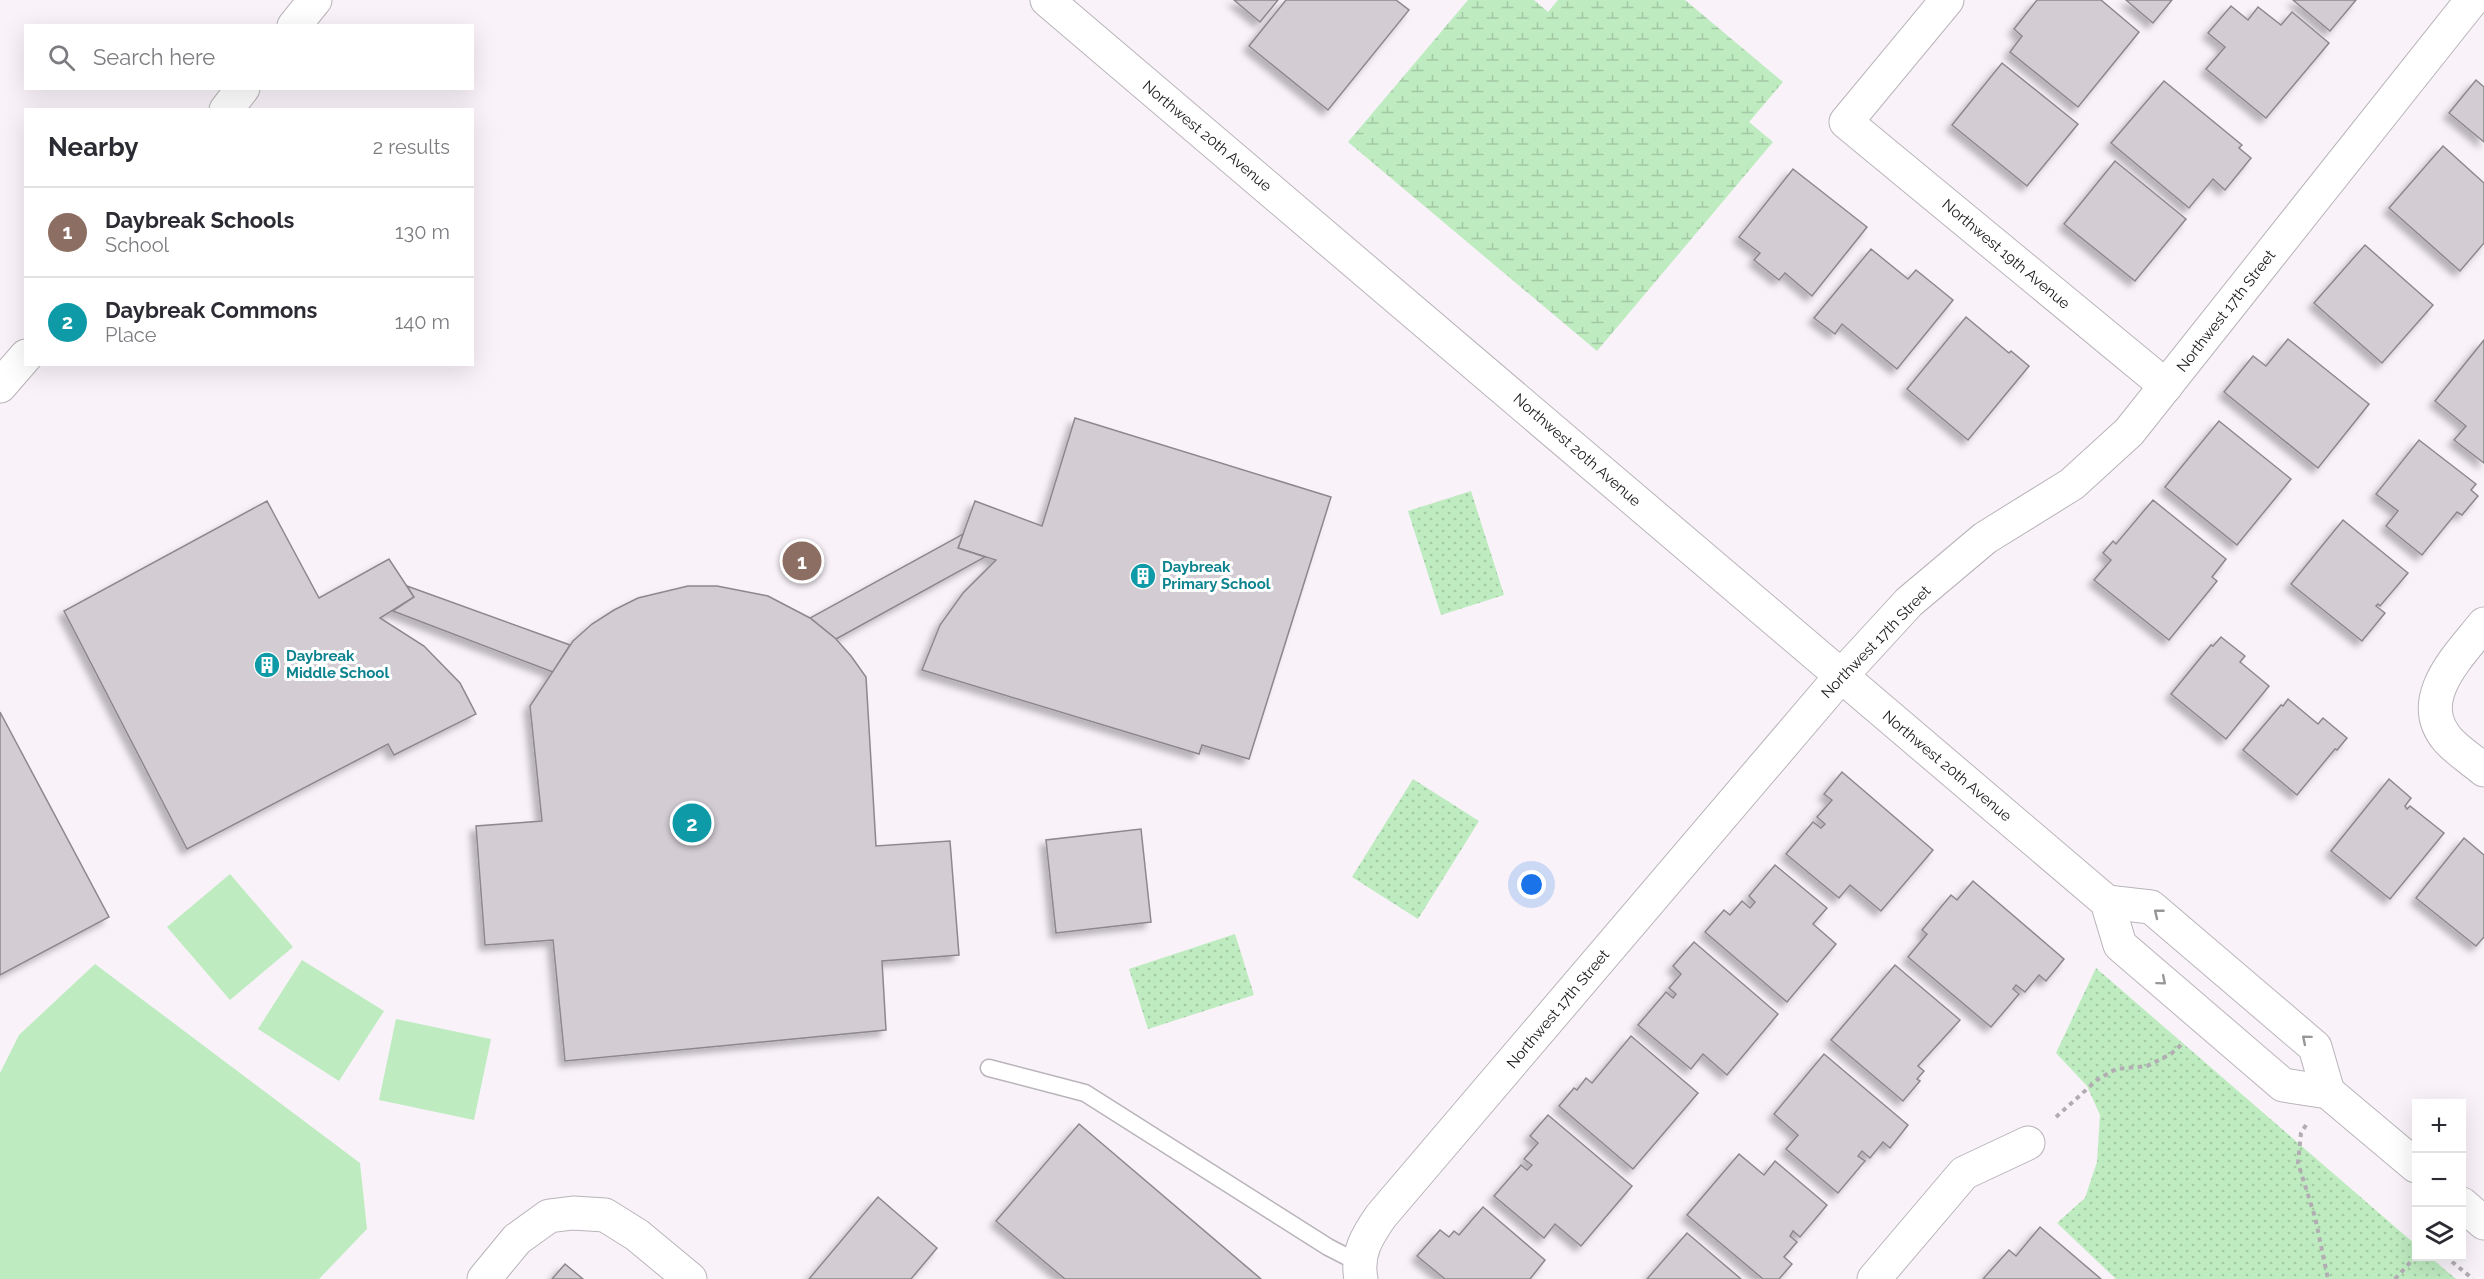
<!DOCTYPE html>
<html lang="en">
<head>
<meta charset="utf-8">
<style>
	:root { --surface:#fff; --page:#f2f2f3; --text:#2b2b33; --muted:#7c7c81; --line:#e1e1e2; --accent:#db2777 }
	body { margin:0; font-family:Raleway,sans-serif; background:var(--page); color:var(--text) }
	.controls { position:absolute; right:18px; bottom:18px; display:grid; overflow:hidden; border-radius:0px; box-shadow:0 6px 24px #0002 }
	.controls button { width:54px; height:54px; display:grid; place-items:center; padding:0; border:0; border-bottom:2px solid var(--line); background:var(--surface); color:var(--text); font:30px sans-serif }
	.you { position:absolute; left:1532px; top:885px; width:21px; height:21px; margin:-15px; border:4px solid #fff; border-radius:50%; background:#1a73e8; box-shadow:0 0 0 9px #1a73e833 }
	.badge { display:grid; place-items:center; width:39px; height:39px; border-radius:50%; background:var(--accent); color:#fff; font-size:20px; font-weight:700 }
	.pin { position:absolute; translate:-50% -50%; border:3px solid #fff; box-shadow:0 2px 6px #0006 }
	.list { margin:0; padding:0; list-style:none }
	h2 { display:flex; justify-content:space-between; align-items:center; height:78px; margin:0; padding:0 24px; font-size:26px }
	h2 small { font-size:20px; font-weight:400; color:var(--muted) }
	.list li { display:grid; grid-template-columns:39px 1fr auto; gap:18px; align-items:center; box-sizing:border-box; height:90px; padding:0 24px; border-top:2px solid var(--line) }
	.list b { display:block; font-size:22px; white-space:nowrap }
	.list p { margin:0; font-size:20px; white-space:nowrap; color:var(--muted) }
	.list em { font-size:20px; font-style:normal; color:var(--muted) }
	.icon { flex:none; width:33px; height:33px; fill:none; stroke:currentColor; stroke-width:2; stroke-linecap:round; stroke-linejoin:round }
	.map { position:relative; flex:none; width:2484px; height:1279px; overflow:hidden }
	.search { position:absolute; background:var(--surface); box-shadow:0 6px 24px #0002; left:24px; top:24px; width:450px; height:66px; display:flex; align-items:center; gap:15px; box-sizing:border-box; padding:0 21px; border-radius:0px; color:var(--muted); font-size:22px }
	.panel { position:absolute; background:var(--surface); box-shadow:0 6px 24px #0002; left:24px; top:108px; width:450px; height:258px; border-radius:0px }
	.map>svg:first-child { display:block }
	.grass { fill:#beebc0 }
	.wetland { fill:url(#wetland-marsh) }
	.park { fill:url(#park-dots) }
	.building { fill:#d3cdd3; stroke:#8d888d; stroke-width:1.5; filter:url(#shadow) }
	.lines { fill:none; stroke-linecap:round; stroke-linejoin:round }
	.service-casing { stroke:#b9b4b9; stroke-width:19 }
	.minor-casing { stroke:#b9b4b9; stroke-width:35 }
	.tertiary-casing { stroke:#b9b4b9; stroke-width:35 }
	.path { stroke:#b2adb2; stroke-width:4; stroke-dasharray:4.5 4.5; stroke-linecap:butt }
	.service { stroke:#fff; stroke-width:16 }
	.minor { stroke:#fff; stroke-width:33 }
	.tertiary { stroke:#fff; stroke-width:33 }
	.oneway { stroke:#989798 }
	.labels { text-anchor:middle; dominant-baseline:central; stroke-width:6; stroke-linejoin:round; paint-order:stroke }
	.street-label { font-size:15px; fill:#191719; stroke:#fff }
	.culture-label { font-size:15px; font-weight:bold; fill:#0d838f; stroke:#fff; text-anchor:start }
</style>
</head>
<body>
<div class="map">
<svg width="2484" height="1279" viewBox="0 0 2484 1279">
	<defs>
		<pattern id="wetland-marsh" width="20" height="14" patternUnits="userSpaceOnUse" patternTransform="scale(1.5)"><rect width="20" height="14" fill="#beebc0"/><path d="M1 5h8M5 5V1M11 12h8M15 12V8" fill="none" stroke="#a3c9a4"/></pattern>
		<pattern id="park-dots" width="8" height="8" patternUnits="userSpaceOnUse" patternTransform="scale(1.5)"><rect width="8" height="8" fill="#beebc0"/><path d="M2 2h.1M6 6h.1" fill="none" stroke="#a3c9a4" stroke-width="1.8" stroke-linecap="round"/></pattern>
		<filter id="shadow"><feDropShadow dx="-5.5" dy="5.5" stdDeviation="3" flood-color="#0004"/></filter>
	</defs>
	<rect width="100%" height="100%" fill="#f9f3f9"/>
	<g class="grass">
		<path d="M230 874 293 947 230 1000 167 927Z"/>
		<path d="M302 960 384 1011 339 1081 258 1029Z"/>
		<path d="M95 964 360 1163 367 1229 319 1279H0V1073L19 1035Z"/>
		<path d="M396 1019 491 1039 474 1120 379 1100Z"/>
	</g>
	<path class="wetland" d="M1468 0H1534L1548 12 1558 0H1685L1783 82 1749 122 1773 142 1597 351 1348 142Z"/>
	<g class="park">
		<path d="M1471 491 1504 595 1441 615 1408 511Z"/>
		<path d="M1413 779 1479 821 1418 919 1352 877Z"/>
		<path d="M1235 934 1254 995 1148 1029 1129 969Z"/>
		<path d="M2096 968 2416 1245V1256L2430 1257 2456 1279H2116L2057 1223 2085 1198 2097 1162 2100 1115 2087 1086 2056 1053Z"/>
	</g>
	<g class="building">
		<path d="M1234 0H1278L1260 22Z"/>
		<path d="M1286 0H1396L1409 10 1328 110 1249 46Z"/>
		<path d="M2037 0H2101L2139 32 2078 107 2010 52 2022 36 2014 29Z"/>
		<path d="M2126 0H2172L2153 23Z"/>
		<path d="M2293 0H2356L2330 31Z"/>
		<path d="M2231 6 2248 20 2258 7 2281 25 2292 12 2329 43 2266 118 2206 69 2225 47 2208 33Z"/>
		<path d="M2002 63 2078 124 2027 186 1952 125Z"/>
		<path d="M2476 80 2484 87V142L2449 113Z"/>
		<path d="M2164 81 2242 145 2239 148 2251 158 2225 190 2213 179 2189 208 2111 143Z"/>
		<path d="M2443 146 2484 183V243L2460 271 2389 208Z"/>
		<path d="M2115 161 2186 219 2135 281 2064 224Z"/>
		<path d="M1793 169 1867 227 1812 296 1785 273 1779 280 1754 260 1760 253 1739 237Z"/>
		<path d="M2365 245 2433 305 2382 363 2314 303Z"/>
		<path d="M1871 249 1908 279 1916 270 1953 300 1897 369 1842 324 1835 334 1814 318Z"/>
		<path d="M1966 317 2009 353 2011 351 2029 366 1968 440 1907 389Z"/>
		<path d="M2288 339 2369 404 2318 468 2224 392 2253 356 2266 366Z"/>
		<path d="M2484 340V463L2454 440 2466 426 2435 401Z"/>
		<path d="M1075 418 1331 497 1249 759 1202 745 1199 754 922 670 940 625 963 593 996 560 958 548 975 501 1042 526Z"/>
		<path d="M2219 421 2291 479 2237 545 2165 487Z"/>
		<path d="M2419 440 2476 484 2471 490 2478 496 2462 515 2457 512 2422 555 2386 526 2398 511 2376 494Z"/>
		<path d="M2153 500 2226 559 2212 577 2217 581 2169 640 2094 580 2111 560 2103 553 2113 541 2116 544Z"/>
		<path d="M267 501 319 598 389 559 414 597 380 618 424 646 460 683 476 714 394 755 388 744 187 849 64 611Z"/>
		<path d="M2343 520 2408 573 2380 606 2378 604 2376 606 2385 613 2362 641 2291 584Z"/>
		<path d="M963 534 958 548 985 557 836 639 810 618Z"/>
		<path d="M407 586 570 645 553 672 393 611 414 597Z"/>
		<path d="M688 586H717L768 596 810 618 836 639 851 656 866 677 876 846 950 841 959 955 882 961 886 1030 565 1061 553 940 485 945 476 826 542 821 530 706 573 641 592 624 614 610 638 598Z"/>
		<path d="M2221 637 2245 656 2240 662 2269 686 2226 739 2171 694 2211 645 2213 646Z"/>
		<path d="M2288 699 2318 724 2323 718 2347 738 2337 750 2335 749 2297 795 2243 750 2281 705 2283 706Z"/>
		<path d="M0 712 109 917 0 975Z"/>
		<path d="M1842 772 1933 850 1881 911 1850 885 1839 898 1786 854 1813 822 1821 828 1825 824 1817 817 1832 800 1824 794Z"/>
		<path d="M2389 779 2411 798 2405 806 2407 809 2410 806 2444 833 2390 899 2331 851Z"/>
		<path d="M1141 829 1151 922 1056 933 1046 840Z"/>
		<path d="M2464 838 2484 855V937L2476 946 2416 898Z"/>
		<path d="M1775 865 1827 908 1813 924 1836 944 1787 1002 1705 932 1724 910 1730 915 1742 901 1750 908 1755 902 1749 896Z"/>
		<path d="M1973 881 2064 959 2046 981 2039 975 2025 992 2016 985 2013 989 2019 994 1991 1027 1908 957 1927 934 1922 930 1951 895 1957 900Z"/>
		<path d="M1694 942 1778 1014 1727 1075 1703 1054 1691 1069 1638 1025 1666 992 1673 998 1676 994 1669 988 1681 974 1673 966Z"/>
		<path d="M1895 965 1960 1020 1918 1066 1924 1071 1917 1079 1920 1081 1903 1101 1831 1040Z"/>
		<path d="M1631 1036 1698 1093 1633 1169 1559 1106 1574 1088 1577 1090 1586 1078 1592 1083Z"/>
		<path d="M1824 1054 1908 1125 1890 1148 1883 1142 1870 1158 1862 1151 1858 1156 1865 1161 1838 1193 1786 1149 1798 1135 1774 1114Z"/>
		<path d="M1548 1115 1632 1186 1581 1246 1555 1224 1544 1238 1494 1196 1521 1165 1527 1170 1532 1165 1524 1159 1538 1143 1530 1136Z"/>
		<path d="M1079 1124 1261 1279H1065L996 1221Z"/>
		<path d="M1739 1154 1764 1175 1775 1161 1827 1205 1800 1237 1793 1231 1790 1236 1797 1242 1784 1257 1792 1264 1779 1279H1763L1687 1215Z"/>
		<path d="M878 1197 937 1248 911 1279H809Z"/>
		<path d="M1483 1207 1545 1260 1530 1279H1445L1417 1256 1440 1230 1449 1237 1454 1231 1459 1235Z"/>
		<path d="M2040 1227 2101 1279H1983L2009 1250 2016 1256Z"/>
		<path d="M1687 1233 1741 1279H1647Z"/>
		<path d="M565 1264 583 1279H552Z"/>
	</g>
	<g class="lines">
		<g class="service-casing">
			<path id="service" d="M989 1068 1085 1093 1328 1247 1359 1263"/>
		</g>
		<g class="minor-casing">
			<g id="minor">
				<path d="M1947 0 1846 122 2166 386"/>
				<path d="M2484 624C2459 656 2413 699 2448 740 2458 751 2472 760 2484 770"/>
				<path d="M484 1279 517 1239 549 1216 573 1213 605 1215 637 1235 690 1279"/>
				<path d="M1361 1279C1356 1254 1367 1236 1381 1216L1841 676 1909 602 1985 538 2072 484 2129 432 2472 0"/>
				<path d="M1874 1279 1964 1173 2028 1143"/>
			</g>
		</g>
		<g class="tertiary-casing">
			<g id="tertiary">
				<path d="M1047 0 2107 902 2120 945 2283 1085 2328 1092 2416 1166"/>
				<path d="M294 26 315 0"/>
				<path d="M226 110 243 88"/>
				<path d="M0 386 26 356"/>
				<path d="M2107 902 2151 907 2315 1047 2328 1092"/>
				<path d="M2462 1204 2484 1223"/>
			</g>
		</g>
		<g class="path">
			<path d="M2056 1117 2097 1080 2116 1069 2147 1066 2171 1054 2181 1045"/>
			<path d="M2306 1125 2301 1133 2298 1163 2315 1217 2328 1279"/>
			<path d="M2445 1256 2473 1279"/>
			<path d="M2395 1279 2416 1256"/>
		</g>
		<use href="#service" class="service"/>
		<use href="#minor" class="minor"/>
		<use href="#tertiary" class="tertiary"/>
	</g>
	<defs><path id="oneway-chevron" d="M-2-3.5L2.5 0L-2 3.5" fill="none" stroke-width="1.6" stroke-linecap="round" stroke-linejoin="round" transform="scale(1.5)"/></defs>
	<g class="oneway">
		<use href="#oneway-chevron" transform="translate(2158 913) rotate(-141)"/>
		<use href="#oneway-chevron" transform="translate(2162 981) rotate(40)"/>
		<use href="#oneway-chevron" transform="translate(2306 1039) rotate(-140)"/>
	</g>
	<defs>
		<g id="building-disc" transform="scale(1.35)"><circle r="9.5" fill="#0f9aa8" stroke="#fff"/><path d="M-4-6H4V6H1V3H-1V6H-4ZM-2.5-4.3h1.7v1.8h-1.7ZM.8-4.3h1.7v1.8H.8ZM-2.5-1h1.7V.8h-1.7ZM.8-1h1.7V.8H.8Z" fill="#fff"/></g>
	</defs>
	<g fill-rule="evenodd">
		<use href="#building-disc" x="1143" y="576"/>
		<use href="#building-disc" x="267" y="665"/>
	</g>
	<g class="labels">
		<g class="street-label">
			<text transform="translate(1207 136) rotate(40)">Northwest 20th Avenue</text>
			<text transform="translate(2006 254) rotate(40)">Northwest 19th Avenue</text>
			<text transform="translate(2226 311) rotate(-52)">Northwest 17th Street</text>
			<text transform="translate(1577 450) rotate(41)">Northwest 20th Avenue</text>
			<text transform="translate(1876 642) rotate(-46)">Northwest 17th Street</text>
			<text transform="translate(1947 766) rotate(40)">Northwest 20th Avenue</text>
			<text transform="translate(1558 1009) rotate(-50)">Northwest 17th Street</text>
		</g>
		<g class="culture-label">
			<text x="1162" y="567">Daybreak<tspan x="1162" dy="17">Primary School</tspan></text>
			<text x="286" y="656">Daybreak<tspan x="286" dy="17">Middle School</tspan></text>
		</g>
	</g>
</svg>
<div class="controls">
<button>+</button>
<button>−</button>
<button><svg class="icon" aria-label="layers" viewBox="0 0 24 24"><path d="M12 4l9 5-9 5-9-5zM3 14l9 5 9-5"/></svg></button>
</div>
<div class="you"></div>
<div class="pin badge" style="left:802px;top:561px;background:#8d6e63">1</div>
<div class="pin badge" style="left:692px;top:823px;background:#0f9aa8">2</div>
<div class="search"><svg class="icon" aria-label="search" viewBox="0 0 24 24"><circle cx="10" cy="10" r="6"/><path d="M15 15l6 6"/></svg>Search here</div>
<section class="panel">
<h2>Nearby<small>2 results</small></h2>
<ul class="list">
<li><span class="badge" style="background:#8d6e63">1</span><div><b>Daybreak Schools</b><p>School</p></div><em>130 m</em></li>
<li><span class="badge" style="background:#0f9aa8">2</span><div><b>Daybreak Commons</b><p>Place</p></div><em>140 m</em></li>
</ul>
</section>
</div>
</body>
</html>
